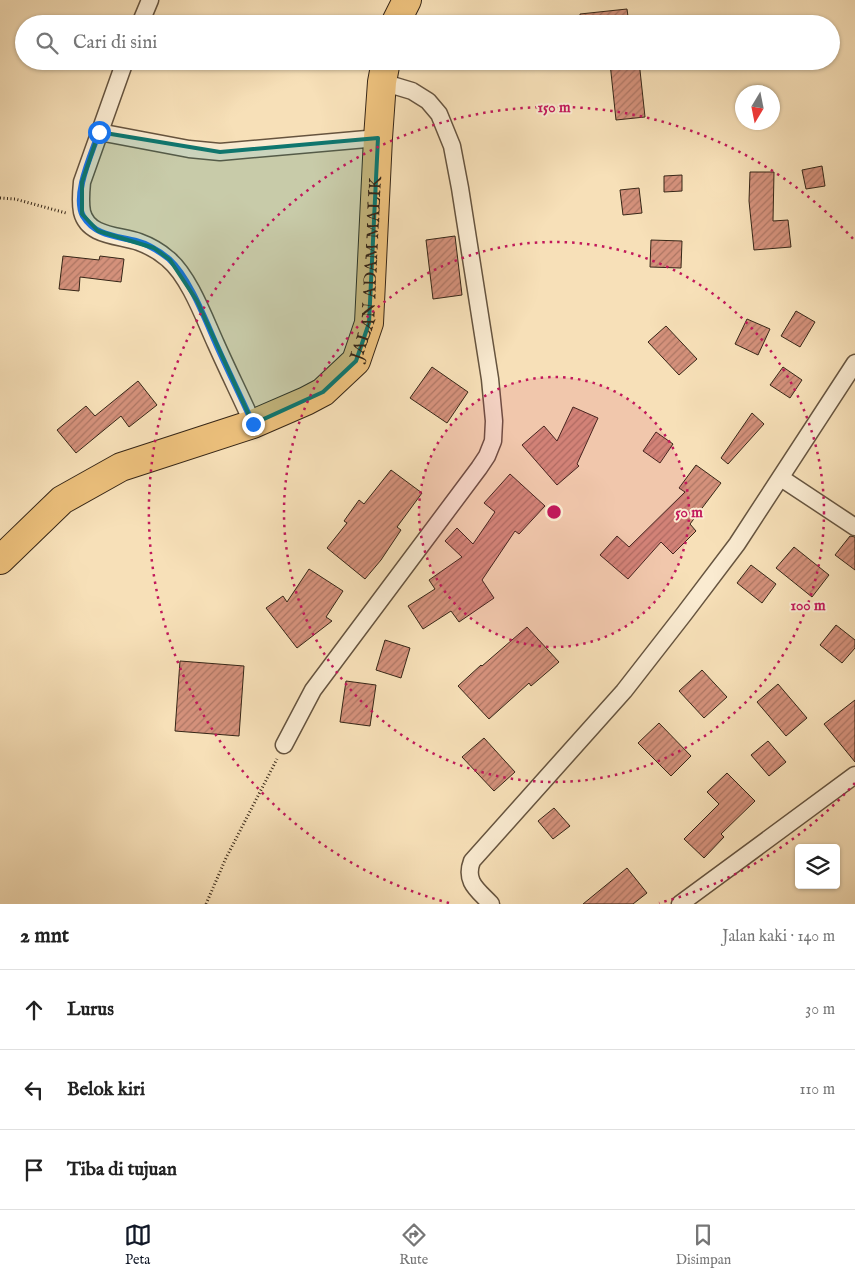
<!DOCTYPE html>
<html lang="id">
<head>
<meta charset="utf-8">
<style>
	:root { --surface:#fff; --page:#f2f2f2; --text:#222; --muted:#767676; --line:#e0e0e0; --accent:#111827 }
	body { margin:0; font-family:"IM FELL English",serif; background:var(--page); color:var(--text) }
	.controls { position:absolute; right:15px; bottom:15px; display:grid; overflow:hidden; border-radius:5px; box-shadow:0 1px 4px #0004 }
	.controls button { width:45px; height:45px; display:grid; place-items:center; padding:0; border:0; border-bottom:1px solid var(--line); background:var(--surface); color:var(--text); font:25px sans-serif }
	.compass { position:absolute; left:735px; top:85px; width:45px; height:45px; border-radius:50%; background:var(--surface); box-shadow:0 1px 4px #0004; rotate:190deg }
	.stop { position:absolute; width:15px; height:15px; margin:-11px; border:4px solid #1a73e8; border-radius:50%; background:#fff }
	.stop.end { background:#1a73e8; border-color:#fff; box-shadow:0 1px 5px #0008 }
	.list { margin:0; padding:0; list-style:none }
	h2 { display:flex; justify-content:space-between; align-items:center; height:65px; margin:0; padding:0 20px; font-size:21px }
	h2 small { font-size:16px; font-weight:400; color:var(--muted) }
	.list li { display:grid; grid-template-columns:32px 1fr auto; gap:15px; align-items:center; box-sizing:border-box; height:80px; padding:0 20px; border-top:1px solid var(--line) }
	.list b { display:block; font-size:19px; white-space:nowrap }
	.list em { font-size:16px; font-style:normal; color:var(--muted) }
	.icon { flex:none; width:28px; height:28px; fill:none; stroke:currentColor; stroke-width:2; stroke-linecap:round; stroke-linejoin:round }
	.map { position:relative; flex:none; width:855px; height:904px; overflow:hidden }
	.search { position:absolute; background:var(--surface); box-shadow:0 1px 4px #0004; left:15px; right:15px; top:15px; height:55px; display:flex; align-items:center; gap:12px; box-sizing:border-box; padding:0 18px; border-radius:28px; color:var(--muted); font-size:19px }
	.sheet { height:305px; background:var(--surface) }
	nav { display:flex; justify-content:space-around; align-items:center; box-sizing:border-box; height:70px; border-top:1px solid var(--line); background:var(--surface); font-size:14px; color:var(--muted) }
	nav a { display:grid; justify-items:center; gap:2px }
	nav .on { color:var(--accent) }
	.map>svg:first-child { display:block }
	.building { fill:url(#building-hatch); stroke:#362617 }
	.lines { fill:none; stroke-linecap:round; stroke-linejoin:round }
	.street-casing { stroke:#66543f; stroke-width:19 }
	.highway-casing { stroke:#362617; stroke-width:30 }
	.path { stroke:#362617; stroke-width:3; stroke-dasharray:1 2.5; stroke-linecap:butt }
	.street { stroke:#faebd1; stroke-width:16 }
	.highway { stroke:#ecc07c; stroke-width:28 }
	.route { stroke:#1a73e8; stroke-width:6 }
	.marked { fill:#0f766e; fill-opacity:0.2; stroke:#0f766e; stroke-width:4; stroke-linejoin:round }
	.ring { fill:none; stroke:#c2185b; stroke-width:2.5; stroke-dasharray:2.5 5 }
	.labels { text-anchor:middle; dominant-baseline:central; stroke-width:4; stroke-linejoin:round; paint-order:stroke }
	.street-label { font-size:18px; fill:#362617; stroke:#faebd1 }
	.centre { fill:#c2185b; stroke:#faebd1; stroke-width:2.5 }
	.ring-label { font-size:15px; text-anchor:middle; font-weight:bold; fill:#c2185b; stroke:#faebd1; stroke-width:4; stroke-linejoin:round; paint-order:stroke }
</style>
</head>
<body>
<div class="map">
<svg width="855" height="904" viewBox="0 0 855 904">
	<defs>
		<pattern id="building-hatch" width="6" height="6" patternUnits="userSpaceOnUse" patternTransform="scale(1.25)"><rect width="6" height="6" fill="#d4917b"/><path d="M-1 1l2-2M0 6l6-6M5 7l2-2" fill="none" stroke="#ad7664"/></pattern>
	</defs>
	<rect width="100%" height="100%" fill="#f7e0b8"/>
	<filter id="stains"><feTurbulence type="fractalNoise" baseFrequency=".004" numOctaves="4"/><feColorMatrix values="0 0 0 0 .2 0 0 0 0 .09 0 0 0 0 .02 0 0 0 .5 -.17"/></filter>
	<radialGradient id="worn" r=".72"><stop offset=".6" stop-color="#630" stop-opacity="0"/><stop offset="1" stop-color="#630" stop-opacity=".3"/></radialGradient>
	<g class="building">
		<path d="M627 9 629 24H580V14Z"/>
		<path d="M639 61 645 117 616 120 610 63Z"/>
		<path d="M822 166 825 186 806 189 802 170Z"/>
		<path d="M750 172H774L773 221 788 220 791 247 754 250 749 201Z"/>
		<path d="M682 175V191L664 192V176Z"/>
		<path d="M639 188 642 213 623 215 620 190Z"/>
		<path d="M455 236 462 295 433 299 426 240Z"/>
		<path d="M651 240 682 241 681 268 650 267Z"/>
		<path d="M63 256 99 260 100 256 124 259 121 282 80 277 79 291 59 289Z"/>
		<path d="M796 311 815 322 800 347 781 336Z"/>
		<path d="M747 319 770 329 758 355 735 344Z"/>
		<path d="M666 326 697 359 679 375 648 342Z"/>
		<path d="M432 367 468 392 447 423 410 398Z"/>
		<path d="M783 367 802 380 790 398 770 385Z"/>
		<path d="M138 381 157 405 129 427 121 416 76 453 57 430 86 406 95 416Z"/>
		<path d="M573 407 598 418 577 464 579 466 557 485 522 445 544 426 557 441Z"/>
		<path d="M752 413 764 424 728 464 721 458Z"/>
		<path d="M656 432 673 444 660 463 643 451Z"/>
		<path d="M696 465 721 483 690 524 696 531 673 554 661 542 628 579 600 555 617 536 629 547 685 492 679 488Z"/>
		<path d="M391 470 422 493 397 527 401 530 381 560 365 579 327 548 347 523 344 521 359 500 364 504Z"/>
		<path d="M510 474 545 506 519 534 515 531 482 580 494 598 459 622 451 611 423 629 408 606 435 589 429 580 462 557 445 541 457 528 473 544 495 512 484 503Z"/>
		<path d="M850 536 855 537V570L835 555Z"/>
		<path d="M794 547 829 575 812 597 776 568Z"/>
		<path d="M751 565 776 584 762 603 737 583Z"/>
		<path d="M309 569 343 591 326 617 332 621 297 648 266 608 283 596 287 602Z"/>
		<path d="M836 625 855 640V648L842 663 820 645Z"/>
		<path d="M527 627 559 662 531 686 529 683 489 719 458 686 481 665 482 666Z"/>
		<path d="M385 640 410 648 401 678 376 670Z"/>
		<path d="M180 661 244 666 239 736 175 731Z"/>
		<path d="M702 670 727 697 704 718 679 691Z"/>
		<path d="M346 681 376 685 370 726 340 722Z"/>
		<path d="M778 684 807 718 786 736 757 702Z"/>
		<path d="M855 700V762L824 724Z"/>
		<path d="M659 723 691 756 671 776 638 743Z"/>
		<path d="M484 738 515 772 494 791 462 757Z"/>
		<path d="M768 741 786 762 769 776 751 755Z"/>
		<path d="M727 773 755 801 721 834 724 837 704 858 684 839 719 804 707 792Z"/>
		<path d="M554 808 570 826 553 839 538 821Z"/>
		<path d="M627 868 647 893 633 904H583Z"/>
	</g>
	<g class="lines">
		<g class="street-casing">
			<g id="street">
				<path d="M140 24 150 0"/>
				<path d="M125 61 82 182C81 192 80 202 82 212 88 237 120 235 139 242 150 246 159 251 168 259 189 276 205 320 216 344 228 371 241 397 253 424"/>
				<path d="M99 132 189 149 220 152 378 138"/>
				<path d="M781 478 855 527"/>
				<path d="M284 745 313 690 479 468 487 456 493 441 494 421 490 379 460 188 452 146 439 114 428 101 412 91 382 82"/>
				<path d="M491 904C478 890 464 882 472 861L624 691 684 614 737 544 855 363"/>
				<path d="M680 904 855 775"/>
			</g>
		</g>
		<g class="highway-casing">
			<g id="highway">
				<path d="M395 24 407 0"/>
				<path id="s1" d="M0 560 62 500 121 467 253 424 306 401 323 392 356 361 369 323 378 138 382 82 386 61"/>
			</g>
		</g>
		<g class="path">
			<path d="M0 198 15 199 66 213"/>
			<path d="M206 904 226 858 277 759"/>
		</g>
		<use href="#street" class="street"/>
		<use href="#highway" class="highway"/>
	</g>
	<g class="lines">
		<path class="route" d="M99 132C92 153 72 195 83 216 95 236 116 236 136 241 148 244 159 251 169 259 189 277 205 319 216 344 228 371 241 397 253 424"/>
	</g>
	<path class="marked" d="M99 132 220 152 378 138 369 323 356 361 323 392 253 424 197 301 170 260 154 248 98 231 82 214V182Z"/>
	<circle cx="554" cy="512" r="135" fill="#c2185b" fill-opacity=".12"/>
	<g class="ring">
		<circle cx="554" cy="512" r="135"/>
		<circle cx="554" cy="512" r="270"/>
		<path d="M855 783A405 405 0 0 1 659 903M449 903A405 405 0 1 1 855 241"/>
	</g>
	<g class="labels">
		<g class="street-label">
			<text stroke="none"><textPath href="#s1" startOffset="509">JALAN ADAM MALIK</textPath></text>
		</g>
	</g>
	<circle cx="554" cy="512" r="8" class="centre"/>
	<g class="ring-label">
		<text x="554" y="112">150 m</text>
		<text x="689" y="517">50 m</text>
		<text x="808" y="610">100 m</text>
	</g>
	<rect width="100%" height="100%" filter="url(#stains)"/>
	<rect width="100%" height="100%" fill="url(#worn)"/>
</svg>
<div class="controls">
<button><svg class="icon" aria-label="layers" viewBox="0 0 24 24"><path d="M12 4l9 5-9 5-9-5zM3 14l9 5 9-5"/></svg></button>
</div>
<svg class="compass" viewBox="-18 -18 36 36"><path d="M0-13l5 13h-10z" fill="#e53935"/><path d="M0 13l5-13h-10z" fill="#767676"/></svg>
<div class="stop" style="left:99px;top:132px"></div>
<div class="stop end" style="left:253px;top:424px"></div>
<div class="search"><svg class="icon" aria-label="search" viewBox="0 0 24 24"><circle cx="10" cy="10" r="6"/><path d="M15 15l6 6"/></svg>Cari di sini</div>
</div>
<section class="sheet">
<h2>2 mnt<small>Jalan kaki · 140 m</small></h2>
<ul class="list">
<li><svg class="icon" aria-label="ahead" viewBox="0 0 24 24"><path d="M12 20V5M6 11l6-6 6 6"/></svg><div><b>Lurus</b></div><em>30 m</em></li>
<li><svg class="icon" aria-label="left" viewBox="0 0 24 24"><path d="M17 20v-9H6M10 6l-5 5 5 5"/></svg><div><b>Belok kiri</b></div><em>110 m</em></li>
<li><svg class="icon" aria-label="arrive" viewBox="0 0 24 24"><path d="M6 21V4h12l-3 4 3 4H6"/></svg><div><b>Tiba di tujuan</b></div></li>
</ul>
</section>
<nav>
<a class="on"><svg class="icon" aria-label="map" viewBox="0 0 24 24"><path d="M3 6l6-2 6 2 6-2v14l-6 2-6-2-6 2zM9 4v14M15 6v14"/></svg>Peta</a>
<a><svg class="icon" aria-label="directions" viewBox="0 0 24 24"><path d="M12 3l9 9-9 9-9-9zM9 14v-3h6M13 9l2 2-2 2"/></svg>Rute</a>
<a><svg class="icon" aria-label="saved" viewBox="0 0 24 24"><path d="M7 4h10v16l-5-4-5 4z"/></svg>Disimpan</a>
</nav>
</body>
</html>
